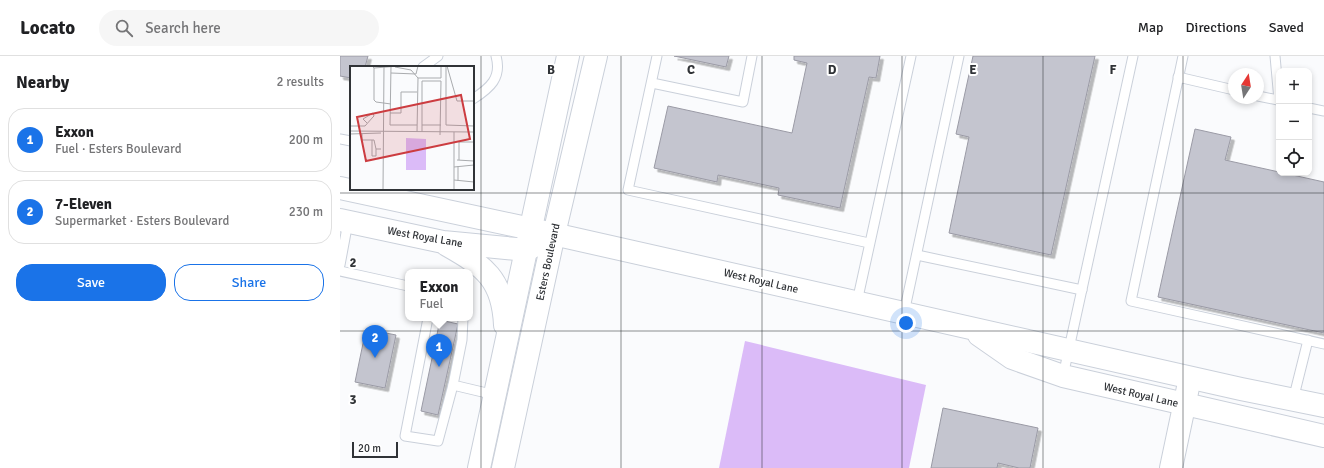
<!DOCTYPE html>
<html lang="en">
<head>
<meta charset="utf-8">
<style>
	:root { --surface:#fff; --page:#f6f6f6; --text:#202124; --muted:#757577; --line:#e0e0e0; --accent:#1a73e8 }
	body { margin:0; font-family:Signika,sans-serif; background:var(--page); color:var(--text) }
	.controls { position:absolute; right:12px; top:12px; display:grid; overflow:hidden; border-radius:8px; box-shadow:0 2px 6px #0003 }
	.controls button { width:36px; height:36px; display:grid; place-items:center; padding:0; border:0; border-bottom:1px solid var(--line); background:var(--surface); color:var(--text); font:20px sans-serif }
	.compass { position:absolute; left:888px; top:12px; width:36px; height:36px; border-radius:50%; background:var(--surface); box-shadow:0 2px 6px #0003; rotate:12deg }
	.scale { position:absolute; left:12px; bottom:10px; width:46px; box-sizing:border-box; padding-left:4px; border:2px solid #303337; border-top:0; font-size:11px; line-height:14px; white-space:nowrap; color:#303337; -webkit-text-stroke:3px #fff; paint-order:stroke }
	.you { position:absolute; left:566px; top:267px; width:14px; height:14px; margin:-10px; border:3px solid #fff; border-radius:50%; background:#1a73e8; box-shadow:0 0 0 6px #1a73e833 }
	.badge { display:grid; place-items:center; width:26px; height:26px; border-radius:50%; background:var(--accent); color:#fff; font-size:13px; font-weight:700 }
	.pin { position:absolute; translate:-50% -33px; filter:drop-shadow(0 1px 2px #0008) }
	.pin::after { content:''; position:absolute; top:21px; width:14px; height:12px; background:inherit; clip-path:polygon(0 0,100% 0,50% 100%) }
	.popup { position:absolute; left:65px; top:213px; width:68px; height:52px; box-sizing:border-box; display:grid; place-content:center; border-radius:8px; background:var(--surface); filter:drop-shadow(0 1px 3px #0005); font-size:13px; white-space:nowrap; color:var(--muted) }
	.popup b { font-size:15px; color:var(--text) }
	.popup::after { content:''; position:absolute; left:50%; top:100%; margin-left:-8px; border:8px solid transparent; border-top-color:var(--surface) }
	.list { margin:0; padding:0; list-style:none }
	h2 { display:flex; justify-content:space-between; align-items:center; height:52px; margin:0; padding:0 16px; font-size:17px }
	h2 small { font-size:13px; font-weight:400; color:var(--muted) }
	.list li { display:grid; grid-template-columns:26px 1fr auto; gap:12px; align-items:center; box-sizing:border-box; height:64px; margin:0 8px 8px; padding:0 8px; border:1px solid var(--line); border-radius:16px }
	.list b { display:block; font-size:15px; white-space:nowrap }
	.list p { margin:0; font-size:13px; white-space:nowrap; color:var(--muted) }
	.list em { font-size:13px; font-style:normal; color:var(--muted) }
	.actions { display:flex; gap:8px; padding:12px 16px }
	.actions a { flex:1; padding:9px 0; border:1px solid var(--accent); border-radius:16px; text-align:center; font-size:14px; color:var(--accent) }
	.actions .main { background:var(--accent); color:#fff }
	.icon { flex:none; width:22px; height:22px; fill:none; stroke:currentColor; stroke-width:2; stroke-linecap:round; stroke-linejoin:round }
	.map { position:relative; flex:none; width:984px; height:412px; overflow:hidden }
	header { display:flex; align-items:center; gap:24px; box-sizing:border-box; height:56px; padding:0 20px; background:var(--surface); border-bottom:1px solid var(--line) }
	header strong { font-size:19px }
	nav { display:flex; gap:22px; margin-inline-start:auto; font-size:14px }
	.search { width:280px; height:36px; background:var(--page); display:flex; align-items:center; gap:10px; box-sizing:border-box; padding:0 14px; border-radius:22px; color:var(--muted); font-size:15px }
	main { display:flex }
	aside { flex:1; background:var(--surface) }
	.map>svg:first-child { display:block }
	.green { fill:#dbbbf8 }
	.building { fill:#c4c5cf; stroke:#9a9aa5; filter:url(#shadow) }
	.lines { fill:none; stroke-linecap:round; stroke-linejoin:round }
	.service-casing { stroke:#cad0da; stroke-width:11 }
	.tertiary-casing { stroke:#cad0da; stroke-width:24 }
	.secondary-casing { stroke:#cad0da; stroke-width:24 }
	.service { stroke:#fff; stroke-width:9 }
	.tertiary { stroke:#fff; stroke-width:22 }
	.secondary { stroke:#fff; stroke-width:22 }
	.grid { fill:none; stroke:#303337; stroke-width:1; stroke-opacity:0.55 }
	.labels { text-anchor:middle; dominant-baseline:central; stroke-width:4; stroke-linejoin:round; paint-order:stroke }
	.street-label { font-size:11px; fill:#303337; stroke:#fff }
	.inset-road { fill:none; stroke:#a9abae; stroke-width:1 }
	.view { fill:#cc3c40; fill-opacity:0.15; stroke:#cc3c40; stroke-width:2 }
	.inset-edge { fill:none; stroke:#303337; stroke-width:2 }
	.grid-label { font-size:13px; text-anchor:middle; font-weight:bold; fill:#303337; stroke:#fff; stroke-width:4; stroke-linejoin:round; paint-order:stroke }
</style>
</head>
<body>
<header>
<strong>Locato</strong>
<div class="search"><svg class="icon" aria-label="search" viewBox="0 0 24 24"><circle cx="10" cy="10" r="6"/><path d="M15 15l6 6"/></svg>Search here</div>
<nav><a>Map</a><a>Directions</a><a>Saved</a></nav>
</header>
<main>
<aside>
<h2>Nearby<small>2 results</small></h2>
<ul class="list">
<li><span class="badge">1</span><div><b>Exxon</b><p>Fuel · Esters Boulevard</p></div><em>200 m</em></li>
<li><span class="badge">2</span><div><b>7-Eleven</b><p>Supermarket · Esters Boulevard</p></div><em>230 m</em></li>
</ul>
<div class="actions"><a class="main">Save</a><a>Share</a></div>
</aside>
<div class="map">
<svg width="984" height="412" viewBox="0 0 984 412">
	<defs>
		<filter id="shadow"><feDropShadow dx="3.5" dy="3.5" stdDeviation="0" flood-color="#0004"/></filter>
	</defs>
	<rect width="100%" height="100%" fill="#fafbfd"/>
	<path class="green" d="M405 285 586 329 569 412H379Z"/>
	<g class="building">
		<path d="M0 0H28L25 11H11V22L0 20Z"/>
		<path d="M334 0H389L386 11Z"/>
		<path d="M454 0H540L536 22 529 21 500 152 438 139 439 132 378 119 377 126 314 112 328 50 452 77 467 7 454 4Z"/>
		<path d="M633 0H755L711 199 609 177 629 81 616 78Z"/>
		<path d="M855 73 891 81 885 104 984 126V277L818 241Z"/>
		<path d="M100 264 118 268 98 359 81 355Z"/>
		<path d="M26 273 56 279 45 332 15 326Z"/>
		<path d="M603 352 698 372 690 412H679L658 407 657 412H591Z"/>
	</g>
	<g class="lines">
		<g class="service-casing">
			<g id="service">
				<path d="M317 0 288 134 529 187"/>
				<path d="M843 0 791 245 984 288"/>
				<path d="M935 0 939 44"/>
				<path d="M83 11 98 0"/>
				<path d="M838 21 894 34"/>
				<path d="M312 27 403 46 412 0"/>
				<path d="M918 40 938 44"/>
				<path d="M133 43C150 32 162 22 156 0"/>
				<path d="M969 52 984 55"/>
				<path d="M0 83 11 85"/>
				<path d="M577 199 742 234"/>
				<path d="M0 209 8 166"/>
				<path d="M0 215 68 230"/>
				<path d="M517 246 571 0"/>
				<path d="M564 257 619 0"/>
				<path d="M88 262 65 380 98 385 113 329"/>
				<path d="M123 262 122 284 113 329 155 339"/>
				<path d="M723 320 793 0"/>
				<path d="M953 344 968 284"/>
			</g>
		</g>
		<g class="tertiary-casing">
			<path id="tertiary" d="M831 412 850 322"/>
		</g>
		<g class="secondary-casing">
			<g id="secondary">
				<path d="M0 132 191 173 901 333 984 350"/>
				<path d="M0 164 103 186 187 194 199 187"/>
				<path d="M107 189C144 210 163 223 165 269"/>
				<path d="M639 279 672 302 723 320 984 380"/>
				<path d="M139 412 228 0"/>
				<path d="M163 412 214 178 256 0"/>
			</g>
		</g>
		<use href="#service" class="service"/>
		<use href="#tertiary" class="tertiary"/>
		<use href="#secondary" class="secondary"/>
	</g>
	<path class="grid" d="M141 0V412M281 0V412M422 0V412M562 0V412M703 0V412M843 0V412M0 137H984M0 275H984"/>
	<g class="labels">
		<g class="street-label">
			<text transform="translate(85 181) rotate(10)">West Royal Lane</text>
			<text transform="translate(208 206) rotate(-78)">Esters Boulevard</text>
			<text transform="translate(421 225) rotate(13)">West Royal Lane</text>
			<text transform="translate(801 339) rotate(13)">West Royal Lane</text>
		</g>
	</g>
	<g transform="translate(10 10)">
		<rect width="124" height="124" fill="#fafbfd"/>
		<path d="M56 72 76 73V104H56Z" fill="#dbbbf8"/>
		<path class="inset-road" d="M22 0 24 2V34L26 36 41 38M41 0 40 59H67M96 0V59L124 60M97 0 107 35H124M45 1 61 4 68 12 67 66M24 2 49 0M41 7 66 8 68 0M68 12H91V0M40 47H51V26H67M72 59H91M0 60H15L23 51 24 50 23 47 13 53 17 57M0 65 124 66M72 66V15H91L90 69M0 68 31 67M12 68V74H24L26 83H31M22 74V90H26V83M107 94 124 95M109 94V76H124M108 100V115M104 101 124 99M104 114 124 116M33 124 34 0M104 124V66"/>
		<path class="view" d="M111 29 120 73 16 95 7 51Z"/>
		<rect width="124" height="124" class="inset-edge"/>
	</g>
	<g class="grid-label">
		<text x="211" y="18">B</text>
		<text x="351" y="18">C</text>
		<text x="492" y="18">D</text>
		<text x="633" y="18">E</text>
		<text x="773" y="18">F</text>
		<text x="13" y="211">2</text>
		<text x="13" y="348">3</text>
	</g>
</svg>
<div class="controls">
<button>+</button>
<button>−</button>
<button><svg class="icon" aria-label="locate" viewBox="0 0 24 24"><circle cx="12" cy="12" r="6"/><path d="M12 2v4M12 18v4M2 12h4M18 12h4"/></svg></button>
</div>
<svg class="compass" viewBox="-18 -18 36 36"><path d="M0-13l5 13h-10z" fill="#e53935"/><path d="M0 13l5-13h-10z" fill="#757577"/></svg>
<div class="scale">20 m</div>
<div class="you"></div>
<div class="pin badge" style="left:99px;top:311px">1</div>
<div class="popup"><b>Exxon</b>Fuel</div>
<div class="pin badge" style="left:35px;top:302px">2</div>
</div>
</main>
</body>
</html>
